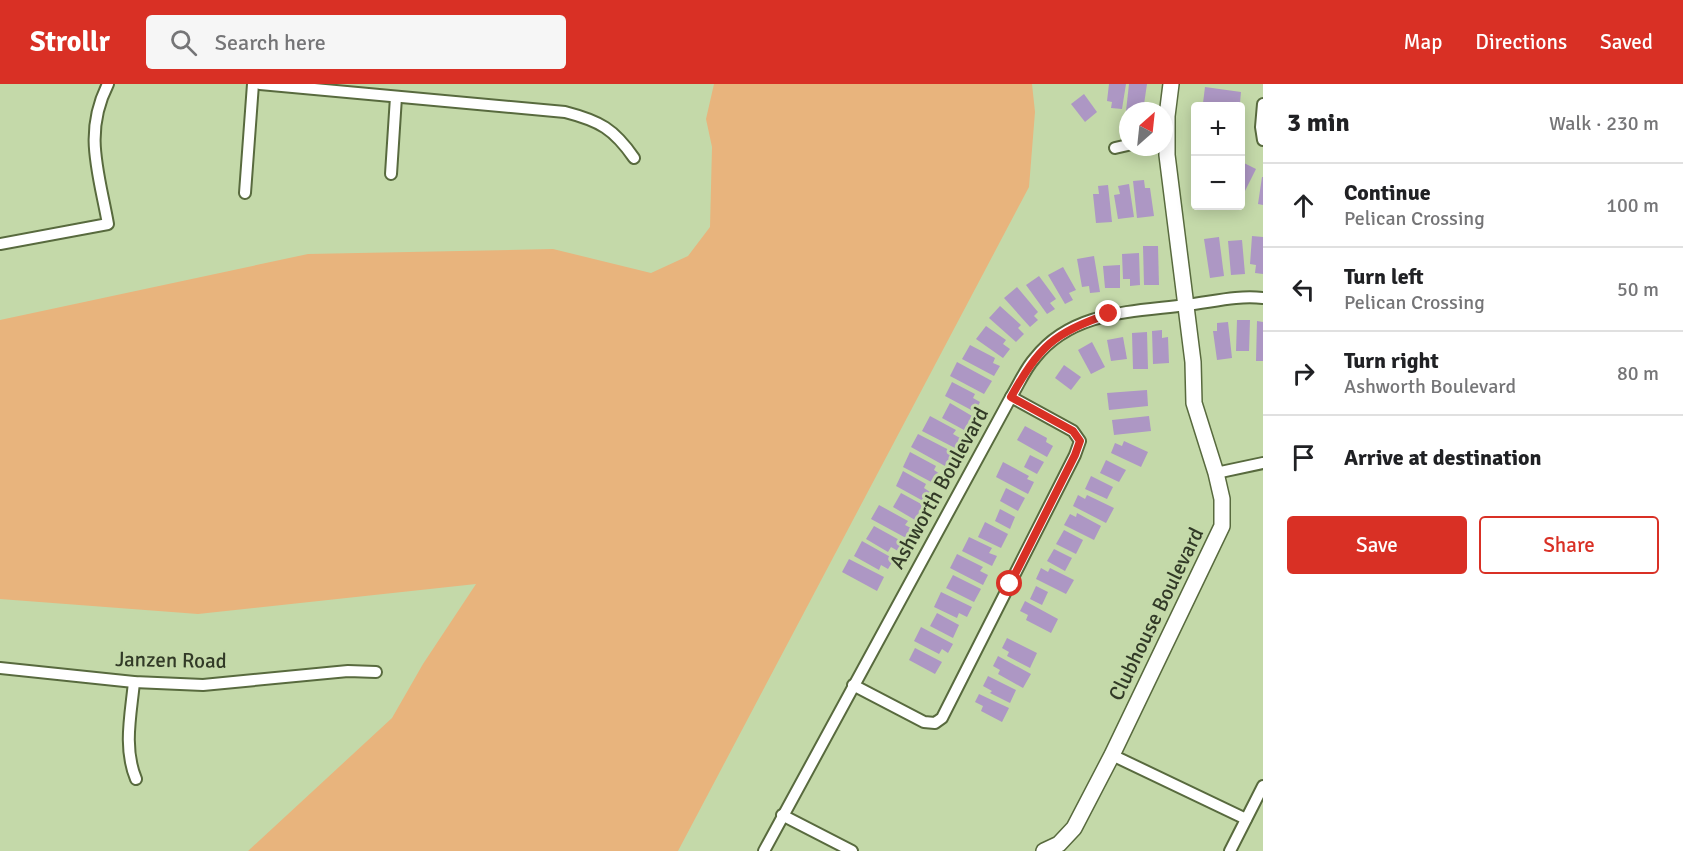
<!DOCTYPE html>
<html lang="en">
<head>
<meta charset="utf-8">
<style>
	:root { --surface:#fff; --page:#f6f6f6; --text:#202124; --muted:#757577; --line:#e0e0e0; --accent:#d93025 }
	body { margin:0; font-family:Signika,sans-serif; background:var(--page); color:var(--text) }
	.controls { position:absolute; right:18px; top:18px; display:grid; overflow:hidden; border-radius:6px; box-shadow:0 3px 15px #0003 }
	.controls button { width:54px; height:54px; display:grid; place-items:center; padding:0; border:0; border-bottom:2px solid var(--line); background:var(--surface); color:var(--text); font:30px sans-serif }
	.compass { position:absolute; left:1119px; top:18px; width:54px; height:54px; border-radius:50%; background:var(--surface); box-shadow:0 3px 15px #0003; rotate:27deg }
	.stop { position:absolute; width:18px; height:18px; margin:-14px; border:4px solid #d93025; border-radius:50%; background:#fff }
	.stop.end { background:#d93025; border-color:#fff; box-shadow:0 2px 6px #0008 }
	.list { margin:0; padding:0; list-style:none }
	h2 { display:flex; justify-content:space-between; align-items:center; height:78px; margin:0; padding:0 24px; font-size:26px }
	h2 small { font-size:20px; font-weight:400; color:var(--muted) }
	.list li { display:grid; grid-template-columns:39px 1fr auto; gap:18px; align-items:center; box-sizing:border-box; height:84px; padding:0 24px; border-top:2px solid var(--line) }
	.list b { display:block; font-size:22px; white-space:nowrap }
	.list p { margin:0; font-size:20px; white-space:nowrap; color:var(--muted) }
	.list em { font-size:20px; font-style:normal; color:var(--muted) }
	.actions { display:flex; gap:12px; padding:18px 24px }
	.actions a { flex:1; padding:14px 0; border:2px solid var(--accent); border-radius:6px; text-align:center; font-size:21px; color:var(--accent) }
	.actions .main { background:var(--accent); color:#fff }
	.icon { flex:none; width:33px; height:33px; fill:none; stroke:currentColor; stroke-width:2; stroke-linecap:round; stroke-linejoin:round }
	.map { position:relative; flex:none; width:1263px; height:767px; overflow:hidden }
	header { display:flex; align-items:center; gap:36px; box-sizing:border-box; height:84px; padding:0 30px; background:var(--accent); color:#fff }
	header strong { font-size:28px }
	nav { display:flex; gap:33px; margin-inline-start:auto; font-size:21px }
	.search { width:420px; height:54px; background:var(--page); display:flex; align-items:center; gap:15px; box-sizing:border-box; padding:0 21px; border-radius:6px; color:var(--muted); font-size:22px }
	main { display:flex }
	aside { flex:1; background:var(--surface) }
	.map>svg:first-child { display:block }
	.green { fill:#e8b47d }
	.building { fill:#ad97c4 }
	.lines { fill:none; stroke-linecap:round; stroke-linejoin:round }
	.street-casing { stroke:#586a3e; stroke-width:14 }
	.secondary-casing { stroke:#586a3e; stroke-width:18 }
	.street { stroke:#fff; stroke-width:10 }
	.secondary { stroke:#fff; stroke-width:15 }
	.route { stroke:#d93025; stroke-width:8 }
	.labels { text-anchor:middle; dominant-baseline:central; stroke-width:6; stroke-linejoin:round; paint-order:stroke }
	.street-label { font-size:21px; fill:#323a27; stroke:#c4d9a9 }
</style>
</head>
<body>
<header>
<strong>Strollr</strong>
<div class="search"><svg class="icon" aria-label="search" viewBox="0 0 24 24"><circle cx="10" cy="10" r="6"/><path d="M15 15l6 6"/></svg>Search here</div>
<nav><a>Map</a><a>Directions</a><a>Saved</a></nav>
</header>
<main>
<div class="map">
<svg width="1263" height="767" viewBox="0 0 1263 767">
	<rect width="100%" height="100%" fill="#c4d9a9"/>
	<path class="green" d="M714 0H1032L1035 28 1029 103 678 767H248L392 634 423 580 476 500 198 530 0 515V236L308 170 553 165 651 189 688 172 710 143 712 63 706 35Z"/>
	<g class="building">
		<path d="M1109 0H1126L1122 25 1111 24 1112 18 1107 17Z"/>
		<path d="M1129 0H1147L1143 27H1126Z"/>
		<path d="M1205 3 1241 8 1240 19 1232 18 1231 22 1203 19Z"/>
		<path d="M1084 10 1097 28 1085 38 1071 20Z"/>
		<path d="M1242 78 1256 85 1240 117V82Z"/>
		<path d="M1262 93H1263V121L1258 120Z"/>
		<path d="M1144 96 1145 104H1150L1154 132 1137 134 1133 97Z"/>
		<path d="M1129 100 1134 133 1118 135 1114 111 1120 110 1118 102Z"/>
		<path d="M1108 101 1112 138 1096 139 1093 110H1099L1098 102Z"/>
		<path d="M1252 152 1263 153V190L1255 189 1256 181 1250 180Z"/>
		<path d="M1219 153 1224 192 1210 194 1204 155Z"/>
		<path d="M1242 156 1245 190 1231 191 1228 157Z"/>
		<path d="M1143 162H1158L1159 201H1144Z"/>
		<path d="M1139 169 1140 201 1130 202V195H1123L1122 170Z"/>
		<path d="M1094 172 1100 208 1090 209 1089 202 1082 203 1077 175Z"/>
		<path d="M1120 181V204H1105L1103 182Z"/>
		<path d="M1063 183 1076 206 1069 209 1073 216 1065 220 1048 191Z"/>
		<path d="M1039 192 1056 215 1050 219 1055 225 1047 230 1026 201Z"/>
		<path d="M1017 203 1038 228 1034 232 1038 236 1030 243 1004 214Z"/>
		<path d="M1000 222 1021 241 1018 244 1024 250 1016 258 989 234Z"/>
		<path d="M1237 236H1250L1249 267H1236Z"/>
		<path d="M1257 237 1263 238V277H1256Z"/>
		<path d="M1228 238 1232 274 1217 276 1213 247H1217V239Z"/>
		<path d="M986 242 1006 256 1003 260 1010 265 1003 274 976 255Z"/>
		<path d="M1162 246V254L1168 253 1169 279 1153 280 1152 247Z"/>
		<path d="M1147 248 1148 285H1133L1132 249Z"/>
		<path d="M1123 253 1127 275 1111 277 1107 256Z"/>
		<path d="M1092 258 1105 283 1091 290 1078 266Z"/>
		<path d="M970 261 995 274 993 279 1000 282 994 292 962 275Z"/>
		<path d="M957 278 992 297 984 310 950 292Z"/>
		<path d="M1064 281 1081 293 1071 306 1055 294Z"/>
		<path d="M952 298 975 310 973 314 980 318 975 328 945 312Z"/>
		<path d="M1147 306 1148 322 1109 326 1107 309Z"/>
		<path d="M950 319 972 332 964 346 942 334Z"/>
		<path d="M930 332 956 346 953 350 960 354 955 364 922 347Z"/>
		<path d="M1149 332 1151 347 1114 351 1112 336Z"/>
		<path d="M1025 342 1047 354 1046 358 1053 362 1047 373 1017 356Z"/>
		<path d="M918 350 953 368 945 382 911 363Z"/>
		<path d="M1124 357 1148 368 1141 383 1111 369 1115 359 1122 362Z"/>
		<path d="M910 368 936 382 934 386 940 390 935 400 903 383Z"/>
		<path d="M1030 371 1044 378 1037 390 1024 383Z"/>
		<path d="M1106 376 1126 386 1119 398 1100 389Z"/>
		<path d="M1003 378 1029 392 1027 395 1034 398 1028 410 996 393Z"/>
		<path d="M903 387 926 400 924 404 930 408 925 418 896 402Z"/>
		<path d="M1091 392 1113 403 1107 415 1085 405Z"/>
		<path d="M1006 404 1025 414 1018 427 1000 417Z"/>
		<path d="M901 409 923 421 915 436 893 423Z"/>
		<path d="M1078 411 1085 415 1087 411 1114 424 1106 439 1073 422Z"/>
		<path d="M879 421 908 437 905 441 911 444 906 454 871 435Z"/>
		<path d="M1000 425 1015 433 1010 445 995 437Z"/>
		<path d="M1077 429 1101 442 1094 456 1064 441 1070 430 1076 433Z"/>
		<path d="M985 438 1008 450 1001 464 978 453Z"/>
		<path d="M874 442 903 458 898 467 891 463 888 468 866 455Z"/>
		<path d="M1064 446 1083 456 1076 470 1056 460Z"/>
		<path d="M969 453 992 464 989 469 997 472 992 482 962 467Z"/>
		<path d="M862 457 894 475 888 485 881 481 879 486 854 472Z"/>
		<path d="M1054 465 1072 474 1065 487 1047 477Z"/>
		<path d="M957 470 983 483 980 487 988 491 983 501 950 484Z"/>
		<path d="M849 475 884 493 877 507 842 488Z"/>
		<path d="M1041 484 1048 488 1050 484 1074 496 1066 510 1036 495Z"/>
		<path d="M953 491 981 505 974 518 946 504Z"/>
		<path d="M1036 502 1048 508 1042 521 1030 515Z"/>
		<path d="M941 508 972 523 967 533 959 529 957 534 934 523Z"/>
		<path d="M1025 517 1058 535 1051 549 1026 536 1028 531 1020 527Z"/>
		<path d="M937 529 959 541 953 554 930 542Z"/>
		<path d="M921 543 953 560 948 569 942 565 939 570 914 557Z"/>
		<path d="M1007 554 1037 569 1030 584 1007 572 1009 568 1002 564Z"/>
		<path d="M915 564 942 578 935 590 909 576Z"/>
		<path d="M998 572 1031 590 1023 604 998 590 1000 586 993 582Z"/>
		<path d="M988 592 1016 606 1010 619 990 609 992 607 983 602Z"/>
		<path d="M979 610 1009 624 1002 638 981 627 983 622 975 618Z"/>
	</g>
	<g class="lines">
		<g class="street-casing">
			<g id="street">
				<path d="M260 0 565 28C600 37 614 45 634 74"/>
				<path d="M1263 20 1261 43 1263 56"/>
				<path d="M1115 64 1128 61"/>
				<path d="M391 90 396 13"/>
				<path d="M245 109 253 0"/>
				<path d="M0 160 108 140C99 89 83 49 108 0"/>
				<path d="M1216 389 1263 379"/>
				<path d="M0 584 134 598 203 601 348 587 376 588"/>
				<path d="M134 598C131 630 123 664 136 695"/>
				<path d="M853 601 924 638 935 639 942 634 1075 371 1080 357 1073 347 1011 313"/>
				<path d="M1112 671 1246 735"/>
				<path d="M782 731 852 767"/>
				<path d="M764 767 1011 313C1019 300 1025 285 1035 274 1072 227 1132 228 1186 221 1212 218 1237 211 1263 214"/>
				<path d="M1230 767 1263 702"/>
			</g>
		</g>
		<g class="secondary-casing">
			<path id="secondary" d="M1044 767 1059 760 1074 744 1112 671 1222 442V415L1216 389 1194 319 1193 278 1167 71V32L1171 0"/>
		</g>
		<use href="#street" class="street"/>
		<use href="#secondary" class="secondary"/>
	</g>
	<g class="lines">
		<path class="route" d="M1010 500 1075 371 1080 357 1073 347 1011 313C1039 263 1054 248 1109 230"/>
	</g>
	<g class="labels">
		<g class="street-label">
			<text transform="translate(939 404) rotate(-61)">Ashworth Boulevard</text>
			<text transform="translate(1156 530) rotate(-64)">Clubhouse Boulevard</text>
			<text transform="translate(171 576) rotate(1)">Janzen Road</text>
		</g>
	</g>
</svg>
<div class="controls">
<button>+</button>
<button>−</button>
</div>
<svg class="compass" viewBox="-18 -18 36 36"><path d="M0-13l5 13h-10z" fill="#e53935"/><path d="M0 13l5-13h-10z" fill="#757577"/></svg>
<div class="stop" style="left:1010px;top:500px"></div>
<div class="stop end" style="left:1109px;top:230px"></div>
</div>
<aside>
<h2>3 min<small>Walk · 230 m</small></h2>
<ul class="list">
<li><svg class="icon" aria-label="ahead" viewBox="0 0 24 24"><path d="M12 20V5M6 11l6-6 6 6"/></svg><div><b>Continue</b><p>Pelican Crossing</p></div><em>100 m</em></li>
<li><svg class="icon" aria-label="left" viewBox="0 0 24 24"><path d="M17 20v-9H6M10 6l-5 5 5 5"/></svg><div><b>Turn left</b><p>Pelican Crossing</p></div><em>50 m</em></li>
<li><svg class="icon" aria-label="right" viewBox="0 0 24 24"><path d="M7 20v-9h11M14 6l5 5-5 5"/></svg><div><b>Turn right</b><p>Ashworth Boulevard</p></div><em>80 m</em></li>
<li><svg class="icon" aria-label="arrive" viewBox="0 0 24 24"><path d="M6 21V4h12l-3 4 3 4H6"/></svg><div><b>Arrive at destination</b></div></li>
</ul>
<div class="actions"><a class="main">Save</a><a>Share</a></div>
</aside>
</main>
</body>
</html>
